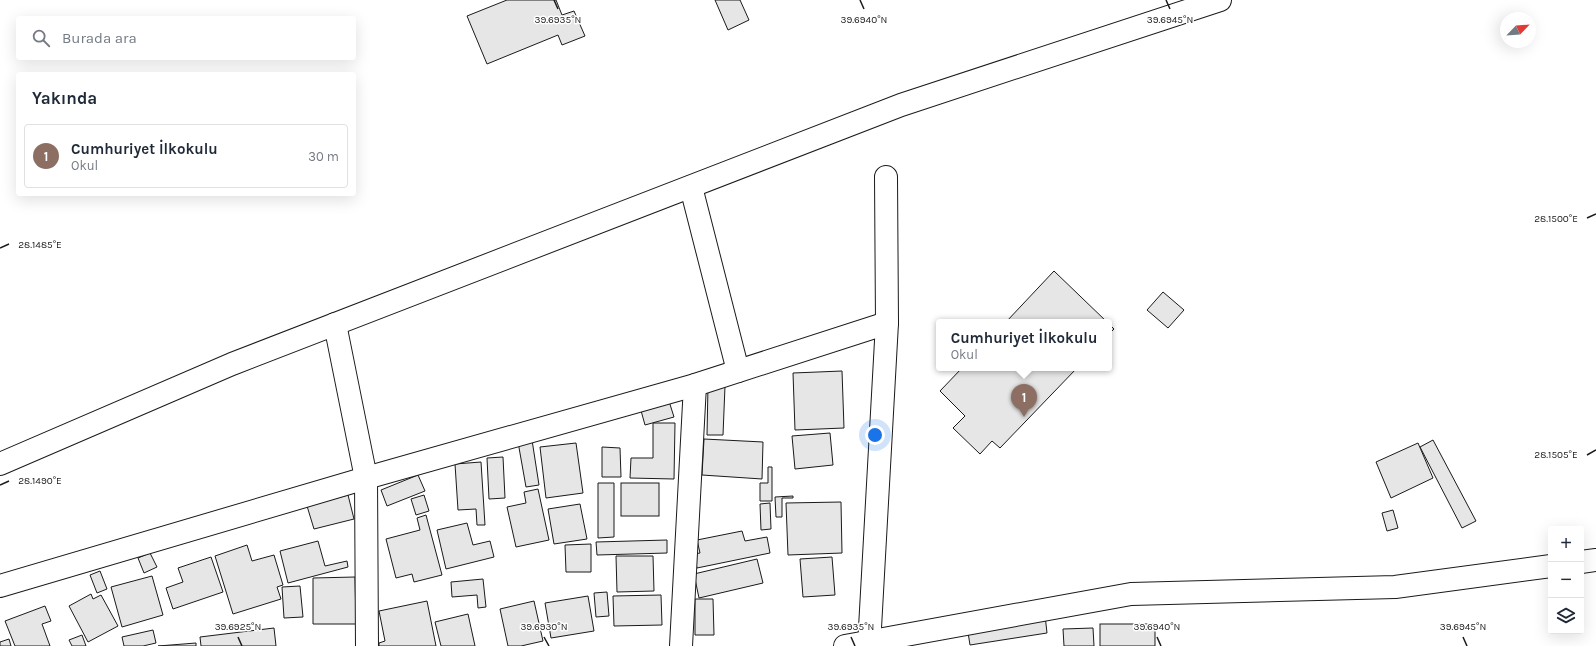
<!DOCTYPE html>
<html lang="tr">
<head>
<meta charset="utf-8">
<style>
	:root { --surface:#fff; --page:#f2f2f3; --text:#1f2937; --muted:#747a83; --line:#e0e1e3; --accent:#ea580c }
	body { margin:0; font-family:Karla,sans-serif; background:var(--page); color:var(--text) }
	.controls { position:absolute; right:12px; bottom:12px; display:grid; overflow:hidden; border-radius:4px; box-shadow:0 4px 16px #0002 }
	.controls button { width:36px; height:36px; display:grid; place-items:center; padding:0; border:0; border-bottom:1px solid var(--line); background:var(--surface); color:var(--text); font:20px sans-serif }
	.compass { position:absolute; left:1500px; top:12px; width:36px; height:36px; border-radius:50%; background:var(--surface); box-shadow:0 4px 16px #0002; rotate:65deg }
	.you { position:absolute; left:875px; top:435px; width:14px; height:14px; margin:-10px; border:3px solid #fff; border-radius:50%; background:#1a73e8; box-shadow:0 0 0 6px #1a73e833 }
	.badge { display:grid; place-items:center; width:26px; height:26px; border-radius:50%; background:var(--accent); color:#fff; font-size:13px; font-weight:700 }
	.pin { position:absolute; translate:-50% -33px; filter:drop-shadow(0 1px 2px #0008) }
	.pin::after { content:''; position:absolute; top:21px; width:14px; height:12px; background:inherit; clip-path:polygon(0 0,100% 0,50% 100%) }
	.popup { position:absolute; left:936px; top:319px; width:176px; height:52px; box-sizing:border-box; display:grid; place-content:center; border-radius:4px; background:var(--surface); filter:drop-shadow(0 1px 3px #0005); font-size:13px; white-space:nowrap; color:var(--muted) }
	.popup b { font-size:15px; color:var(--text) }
	.popup::after { content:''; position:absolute; left:50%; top:100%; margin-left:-8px; border:8px solid transparent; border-top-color:var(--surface) }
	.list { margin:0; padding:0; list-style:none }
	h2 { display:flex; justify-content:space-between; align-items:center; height:52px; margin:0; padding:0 16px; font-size:17px }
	h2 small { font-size:13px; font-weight:400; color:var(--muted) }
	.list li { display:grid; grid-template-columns:26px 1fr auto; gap:12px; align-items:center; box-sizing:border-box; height:64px; margin:0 8px 8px; padding:0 8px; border:1px solid var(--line); border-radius:4px }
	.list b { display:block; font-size:15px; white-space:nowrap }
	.list p { margin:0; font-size:13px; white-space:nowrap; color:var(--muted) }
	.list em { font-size:13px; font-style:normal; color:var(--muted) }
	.icon { flex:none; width:22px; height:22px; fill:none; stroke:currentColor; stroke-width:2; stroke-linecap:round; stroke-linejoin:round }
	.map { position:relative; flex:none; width:1596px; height:646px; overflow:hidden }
	.search { position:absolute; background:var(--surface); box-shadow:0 4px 16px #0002; left:16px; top:16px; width:340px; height:44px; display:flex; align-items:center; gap:10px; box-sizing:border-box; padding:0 14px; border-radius:4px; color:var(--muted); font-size:15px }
	.panel { position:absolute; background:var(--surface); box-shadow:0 4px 16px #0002; left:16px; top:72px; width:340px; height:124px; border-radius:4px }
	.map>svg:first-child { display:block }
	.building { fill:#e6e6e6; stroke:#1a1a1a }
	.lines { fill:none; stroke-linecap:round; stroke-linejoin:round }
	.minor-casing { stroke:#1a1a1a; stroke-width:24 }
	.minor { stroke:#fff; stroke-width:22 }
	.ticks { fill:none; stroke:#1a1a1a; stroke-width:1.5 }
	.ticks-label { font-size:10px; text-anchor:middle; fill:#1a1a1a; stroke:#fff; stroke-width:3; stroke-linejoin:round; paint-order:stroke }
</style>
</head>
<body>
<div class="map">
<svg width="1596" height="646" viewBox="0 0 1596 646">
	<rect width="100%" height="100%" fill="#fff"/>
	<g class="building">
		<path d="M507 0H556L562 15 574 11 585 36 562 45 558 35 487 64 467 16Z"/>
		<path d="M715 0H740L749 20 728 30Z"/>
		<path d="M1054 271 1107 322H1006Z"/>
		<path d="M1163 292 1184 310 1168 328 1147 310Z"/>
		<path d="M1109 324 1114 329 1109 334Z"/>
		<path d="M962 368H1077L1000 448 992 441 980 454 953 428 965 416 940 391Z"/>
		<path d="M842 371 844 428 795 430 793 373Z"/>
		<path d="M708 386H725L723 435H707Z"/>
		<path d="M668 398 674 417 645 425 640 407Z"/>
		<path d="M653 423H675L674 479 630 478 631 458H653Z"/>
		<path d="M830 433 833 465 795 469 792 436Z"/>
		<path d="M704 439 763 442 762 479 702 475Z"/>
		<path d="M532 440 539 485 526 487 518 442Z"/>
		<path d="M1433 440 1476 521 1462 528 1420 447Z"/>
		<path d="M576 443 583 493 546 498 540 447Z"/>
		<path d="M1418 443 1433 478 1391 498 1376 462Z"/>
		<path d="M602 447 620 448 621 477H602Z"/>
		<path d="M503 457 505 498 489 499 487 458Z"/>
		<path d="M481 462 485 525H477L476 509 458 510 455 464Z"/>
		<path d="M768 467H772V501H760V483H768Z"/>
		<path d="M418 475 425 491 387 506 381 490Z"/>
		<path d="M598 483H614V537L598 538Z"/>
		<rect x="621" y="483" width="38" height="33"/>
		<path d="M538 489 549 540 516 547 507 507 526 503 524 492Z"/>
		<path d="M348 495 354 519 314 529 307 506Z"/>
		<path d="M424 495 429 511 416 515 411 499Z"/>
		<path d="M793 496V498H782V517H776L775 497Z"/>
		<path d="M841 502 842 553 788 555 786 503Z"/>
		<path d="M770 503 771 529 761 530 760 504Z"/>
		<path d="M580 504 587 539 554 544 548 509Z"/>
		<path d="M1393 510 1398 528 1387 531 1382 513Z"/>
		<path d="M426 515 442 575 414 582 412 574 396 578 386 539 420 530 417 518Z"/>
		<path d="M467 523 473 545 490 541 494 557 446 569 437 530Z"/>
		<path d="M742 531 745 541 767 537 770 553 697 568 694 554 700 553 697 540Z"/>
		<path d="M667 540V553L597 555 596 542Z"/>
		<path d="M318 541 325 566 347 561 348 567 288 583 280 551Z"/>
		<path d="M591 544V572H566L565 545Z"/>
		<path d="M247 545 252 561 274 555 283 585 277 587 281 599 233 614 215 556Z"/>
		<path d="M150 553 157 567 144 573 138 558Z"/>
		<path d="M616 556H653L654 591 617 592Z"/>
		<path d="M211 557 223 592 173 609 166 588 183 582 178 568Z"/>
		<path d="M832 557 835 595 803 597 800 559Z"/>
		<path d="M757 559 763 583 699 598 694 574Z"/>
		<path d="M100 571 107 589 97 593 90 575Z"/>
		<path d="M152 576 163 615 122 627 111 587Z"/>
		<path d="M355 577 356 624H313V578Z"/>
		<path d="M483 579 486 607 478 608 477 595 452 597 451 582Z"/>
		<path d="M300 586 303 617 284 618 282 587Z"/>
		<path d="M607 592 609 616 596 617 594 593Z"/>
		<path d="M91 594 93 599 101 595 118 626 88 642 69 606Z"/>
		<path d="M661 595 662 625 614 626 613 596Z"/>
		<path d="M588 596 594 631 551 638 545 603Z"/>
		<path d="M695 599H713L714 635H695Z"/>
		<path d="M427 601 436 646H379V643L385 641 379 611Z"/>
		<path d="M534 601 543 641 521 646H508L500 609Z"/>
		<path d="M45 606 51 621 42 624 50 646H15L5 621Z"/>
		<path d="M468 614 475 646H441L435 622Z"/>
		<path d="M1045 615 1047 633 970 645 967 626Z"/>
		<rect x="1100" y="624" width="55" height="22"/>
		<path d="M274 628 276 646H201L200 637Z"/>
		<path d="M1093 628 1094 646H1064L1063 629Z"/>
		<path d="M153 630 156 643 143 646H124L122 637Z"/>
		<path d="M82 635 86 646H72L69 640Z"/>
		<path d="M9 639 11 646H0V642Z"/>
		<path d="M196 643V646H158Z"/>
	</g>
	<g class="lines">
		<g class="minor-casing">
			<g id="minor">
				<path d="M886 177 887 323"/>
				<path d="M691 187 738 371"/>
				<path d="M335 324 366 478 367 646"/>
				<path d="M0 464 232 364 901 105 1220 0"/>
				<path d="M1581 562 1596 560"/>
				<path d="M0 586 366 478 695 385 887 323 869 646"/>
				<path d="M681 646 695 385"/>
				<path d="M845 646 1131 594 1395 587 1551 566"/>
			</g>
		</g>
		<use href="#minor" class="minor"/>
	</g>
	<path class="ticks" d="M554 0 558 9M860 0 864 9M1166 0 1170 9M1587 218 1596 214M0 248 9 244M1587 455 1596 450M0 485 9 481M238 637 242 646M544 637 549 646M851 637 855 646M1157 637 1161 646M1463 637 1467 646"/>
	<g class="ticks-label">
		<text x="558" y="23">39.6935°N</text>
		<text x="864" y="23">39.6940°N</text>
		<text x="1170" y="23">39.6945°N</text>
		<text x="1556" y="222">28.1500°E</text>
		<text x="40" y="248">28.1485°E</text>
		<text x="1556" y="458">28.1505°E</text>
		<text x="40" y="484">28.1490°E</text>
		<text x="238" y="630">39.6925°N</text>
		<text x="544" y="630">39.6930°N</text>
		<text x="851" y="630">39.6935°N</text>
		<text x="1157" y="630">39.6940°N</text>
		<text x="1463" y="630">39.6945°N</text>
	</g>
</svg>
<div class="controls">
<button>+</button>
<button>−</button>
<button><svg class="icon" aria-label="layers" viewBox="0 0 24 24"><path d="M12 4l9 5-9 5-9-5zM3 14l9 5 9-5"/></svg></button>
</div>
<svg class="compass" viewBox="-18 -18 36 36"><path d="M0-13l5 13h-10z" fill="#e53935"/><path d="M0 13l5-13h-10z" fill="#747a83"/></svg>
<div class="you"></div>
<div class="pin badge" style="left:1024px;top:417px;background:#8d6e63">1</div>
<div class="popup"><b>Cumhuriyet İlkokulu</b>Okul</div>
<div class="search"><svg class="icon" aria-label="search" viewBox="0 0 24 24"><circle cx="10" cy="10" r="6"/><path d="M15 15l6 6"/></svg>Burada ara</div>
<section class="panel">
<h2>Yakında<small></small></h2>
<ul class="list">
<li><span class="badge" style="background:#8d6e63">1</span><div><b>Cumhuriyet İlkokulu</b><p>Okul</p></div><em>30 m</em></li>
</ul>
</section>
</div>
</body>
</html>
